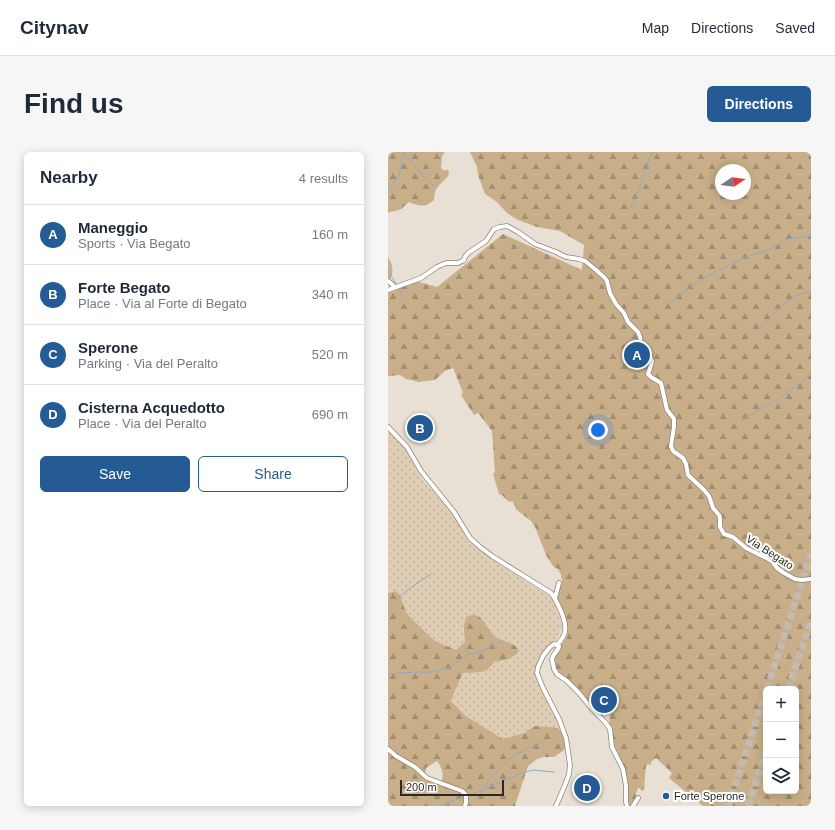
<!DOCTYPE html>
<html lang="en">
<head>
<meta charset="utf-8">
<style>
	:root { --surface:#fff; --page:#f6f6f7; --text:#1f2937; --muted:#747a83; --line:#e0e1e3; --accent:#255b94 }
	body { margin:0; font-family:Arial,sans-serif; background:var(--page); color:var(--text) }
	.controls { position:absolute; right:12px; bottom:12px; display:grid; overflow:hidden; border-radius:6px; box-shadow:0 2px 10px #0003 }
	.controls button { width:36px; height:36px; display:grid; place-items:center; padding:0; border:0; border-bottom:1px solid var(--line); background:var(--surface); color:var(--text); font:20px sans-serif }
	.compass { position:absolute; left:327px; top:12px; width:36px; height:36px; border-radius:50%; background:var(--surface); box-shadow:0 2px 10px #0003; rotate:77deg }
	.scale { position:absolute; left:12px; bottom:10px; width:104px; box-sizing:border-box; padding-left:4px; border:2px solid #2c2925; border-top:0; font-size:11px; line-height:14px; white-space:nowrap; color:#2c2925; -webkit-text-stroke:3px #fff; paint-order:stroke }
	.you { position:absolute; left:210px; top:278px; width:14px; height:14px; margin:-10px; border:3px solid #fff; border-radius:50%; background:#1a73e8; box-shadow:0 0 0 6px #1a73e833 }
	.badge { display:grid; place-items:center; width:26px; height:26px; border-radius:50%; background:var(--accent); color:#fff; font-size:13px; font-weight:700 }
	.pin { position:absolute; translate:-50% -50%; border:2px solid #fff; box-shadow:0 1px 4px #0006 }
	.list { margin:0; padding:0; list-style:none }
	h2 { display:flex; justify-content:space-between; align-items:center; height:52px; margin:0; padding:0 16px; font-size:17px }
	h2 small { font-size:13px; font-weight:400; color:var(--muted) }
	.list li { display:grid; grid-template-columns:26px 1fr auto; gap:12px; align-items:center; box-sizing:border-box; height:60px; padding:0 16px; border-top:1px solid var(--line) }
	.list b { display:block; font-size:15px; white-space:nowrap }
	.list p { margin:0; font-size:13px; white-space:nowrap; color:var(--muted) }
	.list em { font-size:13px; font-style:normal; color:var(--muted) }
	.actions { display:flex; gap:8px; padding:12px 16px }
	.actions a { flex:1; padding:9px 0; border:1px solid var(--accent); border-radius:6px; text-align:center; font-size:14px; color:var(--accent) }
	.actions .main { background:var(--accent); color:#fff }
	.icon { flex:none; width:22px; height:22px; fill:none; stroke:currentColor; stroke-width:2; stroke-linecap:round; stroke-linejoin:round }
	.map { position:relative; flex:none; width:423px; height:654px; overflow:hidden; border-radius:6px }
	header { display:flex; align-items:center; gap:24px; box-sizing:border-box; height:56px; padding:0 20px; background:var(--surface); border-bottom:1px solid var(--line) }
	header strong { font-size:19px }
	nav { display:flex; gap:22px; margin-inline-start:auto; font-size:14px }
	.intro { display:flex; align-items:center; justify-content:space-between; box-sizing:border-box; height:96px; padding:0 24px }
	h1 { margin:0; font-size:28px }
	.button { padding:10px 18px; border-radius:6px; background:var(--accent); color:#fff; font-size:14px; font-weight:700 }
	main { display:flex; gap:24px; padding:0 24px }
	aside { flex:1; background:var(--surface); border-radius:6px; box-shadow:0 2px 10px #0003 }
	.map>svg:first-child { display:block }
	.grass { fill:url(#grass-dots) }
	.forest { fill:url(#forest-firs); fill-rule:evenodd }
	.green { fill:#dfcdb4 }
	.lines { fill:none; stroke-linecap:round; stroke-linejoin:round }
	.stream { stroke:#8daacb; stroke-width:1 }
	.motorway-tunnel { stroke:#c2bbb2; stroke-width:7; stroke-dasharray:7 3.5; stroke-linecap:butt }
	.minor-casing { stroke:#8d867c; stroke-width:5.5 }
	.minor { stroke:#fff; stroke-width:4 }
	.poi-dot { fill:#255b94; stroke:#fff; stroke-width:1.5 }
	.labels { text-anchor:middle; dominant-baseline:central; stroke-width:4; stroke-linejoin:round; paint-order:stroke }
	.street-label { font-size:11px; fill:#2c2925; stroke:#fff }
	.poi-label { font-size:11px; fill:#2c2925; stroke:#fff; text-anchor:start }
</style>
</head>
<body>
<header>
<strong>Citynav</strong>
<nav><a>Map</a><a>Directions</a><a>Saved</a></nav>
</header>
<div class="intro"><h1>Find us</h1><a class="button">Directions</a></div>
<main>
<aside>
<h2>Nearby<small>4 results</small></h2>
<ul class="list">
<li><span class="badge">A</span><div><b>Maneggio</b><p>Sports · Via Begato</p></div><em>160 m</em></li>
<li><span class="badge">B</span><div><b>Forte Begato</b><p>Place · Via al Forte di Begato</p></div><em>340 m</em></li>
<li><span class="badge">C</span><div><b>Sperone</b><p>Parking · Via del Peralto</p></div><em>520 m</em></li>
<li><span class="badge">D</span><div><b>Cisterna Acquedotto</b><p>Place · Via del Peralto</p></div><em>690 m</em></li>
</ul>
<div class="actions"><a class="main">Save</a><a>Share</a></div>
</aside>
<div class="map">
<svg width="423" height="654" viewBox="0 0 423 654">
	<defs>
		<pattern id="grass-dots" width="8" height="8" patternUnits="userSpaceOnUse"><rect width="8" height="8" fill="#dfcdb4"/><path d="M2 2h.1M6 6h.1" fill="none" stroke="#c0b09b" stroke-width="1.8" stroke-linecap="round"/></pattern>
		<pattern id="forest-firs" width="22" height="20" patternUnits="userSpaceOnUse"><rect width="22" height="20" fill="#c8af89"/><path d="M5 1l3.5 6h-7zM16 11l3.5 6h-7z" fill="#a38e70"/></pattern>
	</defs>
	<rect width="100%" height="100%" fill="#e8e0d5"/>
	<path class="grass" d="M0 279 18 297 24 310 34 327 62 359 82 390 113 413 158 442 166 449 174 472C174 478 170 482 169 488 159 497 145 508 148 523L173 575 171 577 165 575 147 574 136 581 115 587 78 564 63 549C67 540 70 530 75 521 83 520 93 523 99 518 101 516 104 512 106 510L117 508 113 488 104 481 75 477 77 490 68 498 47 489 25 468 18 460 12 443 8 439 0 441Z"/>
	<g class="forest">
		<path d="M0 0H57L54 4 53 16 55 18H60L61 21 60 24C52 34 47 33 46 48 37 56 31 54 21 50 18 52 16 55 13 57 9 59 4 59 0 61Z"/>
		<path d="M82 0H423V654H315L281 626 284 621 268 606 263 610V613L260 612 258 613 256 638 254 639 251 636H250L248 641 247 649 244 651 243 654H240L239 650 238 620 236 615 225 597 224 584 221 570 222 561 215 537H213L210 541 214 555V561L216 568 171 522 170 518 167 517C162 505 172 494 179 485 182 469 160 444 174 431V428L173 425V423L170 417 166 415 159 405 147 375 143 369 129 358 125 350 120 349 114 343 111 342 105 322 107 320 104 279 90 261 86 263 73 243 75 241 65 216 57 219 47 228 31 230 18 227 12 223 0 224V141L28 129 49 135 115 82 194 118 196 93 172 79 149 75 130 68 119 61 109 50 97 42 90 23 89 15ZM333 18H357V42H333ZM378 537H408V639H378Z"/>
		<path d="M0 105C5 112 6 120 2 127L0 126Z"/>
		<path d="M8 439 12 443 18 460 25 468 47 489 68 498 77 490C76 481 75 474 78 465 82 463 86 462 90 464 98 469 100 479 107 484 114 490 127 490 131 499 124 508 116 508 106 510 104 512 101 516 99 518 93 522 82 520 75 521 70 530 67 540 63 549L78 564 115 587 136 581 147 574 165 575 171 577 177 587 178 593 176 598 166 605H155L149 607 140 614 127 654H0V441ZM49 609C55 617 56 623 53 632L37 626 38 616Z"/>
	</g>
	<path class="green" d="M247 192 257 209 249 210 240 196Z"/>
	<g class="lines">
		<g class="stream">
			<path d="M16 1 38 27 47 35"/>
			<path d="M0 40 11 23 16 0"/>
			<path d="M243 55 252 36 261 7 265 0"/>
			<path d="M0 118 8 132"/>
			<path d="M10 135 15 145"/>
			<path d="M280 152 315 126 358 105 382 97 399 87 423 84"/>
			<path d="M373 176C384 164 395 150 410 143 414 141 419 141 423 140"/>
			<path d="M356 266 386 250 423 223"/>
			<path d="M0 456C12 442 28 432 43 422"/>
			<path d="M0 522 24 520H44L62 515 80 502 93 500 114 489"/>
			<path d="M96 636 100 629 122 606 141 596 149 593 157 588"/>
			<path d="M80 644 137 620 145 618 166 620"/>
			<path d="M54 654 66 648 77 645"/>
		</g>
		<g class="motorway-tunnel">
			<path d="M379 537 423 402"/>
			<path d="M400 537 423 469"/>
			<path d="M340 654 378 540"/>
			<path d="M360 654 378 601"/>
		</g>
		<g class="minor-casing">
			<g id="minor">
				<path d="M0 129 5 133 6 135"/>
				<path d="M0 138 33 126 49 115 58 111H70L76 108 77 105 80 101 98 89 106 77 112 75 119 74 130 80 147 92 168 100 178 105 191 107 197 109 208 118 217 126 219 129 222 141 228 152 236 161 240 170 250 180 252 185 253 193 262 204 264 209 263 213 260 222 263 225 273 231 279 258 283 263 286 267V275L283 294 285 299 295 306 298 312 300 323 316 338 321 344 325 356 331 363 332 366V375L336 382 345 385 358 396 384 409 389 416 396 421 407 427 414 428 423 427"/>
				<path d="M0 275 19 295 33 319 66 360 82 386 92 395 104 404 163 441C169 449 179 469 177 479 177 483 172 490 169 493"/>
				<path d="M167 446 171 431"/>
				<path d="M169 493 171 494 170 497 165 504 164 507 166 517 169 522 179 529 191 541 204 557 217 570 222 577 224 595 235 617 238 634V650L239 654"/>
				<path d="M0 597 8 604 27 615 39 626 74 639 78 643V650L77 654"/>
				<path d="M168 654 177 633 181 622 182 613 178 586 171 567 155 536 149 521 150 515 155 504 161 496 166 492 169 493"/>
				<path d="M245 654 250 646"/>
			</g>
		</g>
		<use href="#minor" class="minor"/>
	</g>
	<circle class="poi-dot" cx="278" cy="644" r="4"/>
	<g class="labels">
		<g class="street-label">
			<text transform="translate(382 400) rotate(33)">Via Begato</text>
		</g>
		<g class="poi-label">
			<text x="286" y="644">Forte Sperone</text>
		</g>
	</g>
</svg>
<div class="controls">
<button>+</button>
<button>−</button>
<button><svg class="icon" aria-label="layers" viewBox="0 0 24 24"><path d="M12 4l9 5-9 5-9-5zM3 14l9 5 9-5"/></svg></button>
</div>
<svg class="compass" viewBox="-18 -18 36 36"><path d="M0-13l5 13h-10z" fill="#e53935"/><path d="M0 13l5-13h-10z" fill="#747a83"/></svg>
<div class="scale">200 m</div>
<div class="you"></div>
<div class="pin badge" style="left:249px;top:203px">A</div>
<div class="pin badge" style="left:32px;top:276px">B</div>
<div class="pin badge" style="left:216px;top:548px">C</div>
<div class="pin badge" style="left:199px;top:636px">D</div>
</div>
</main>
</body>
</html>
